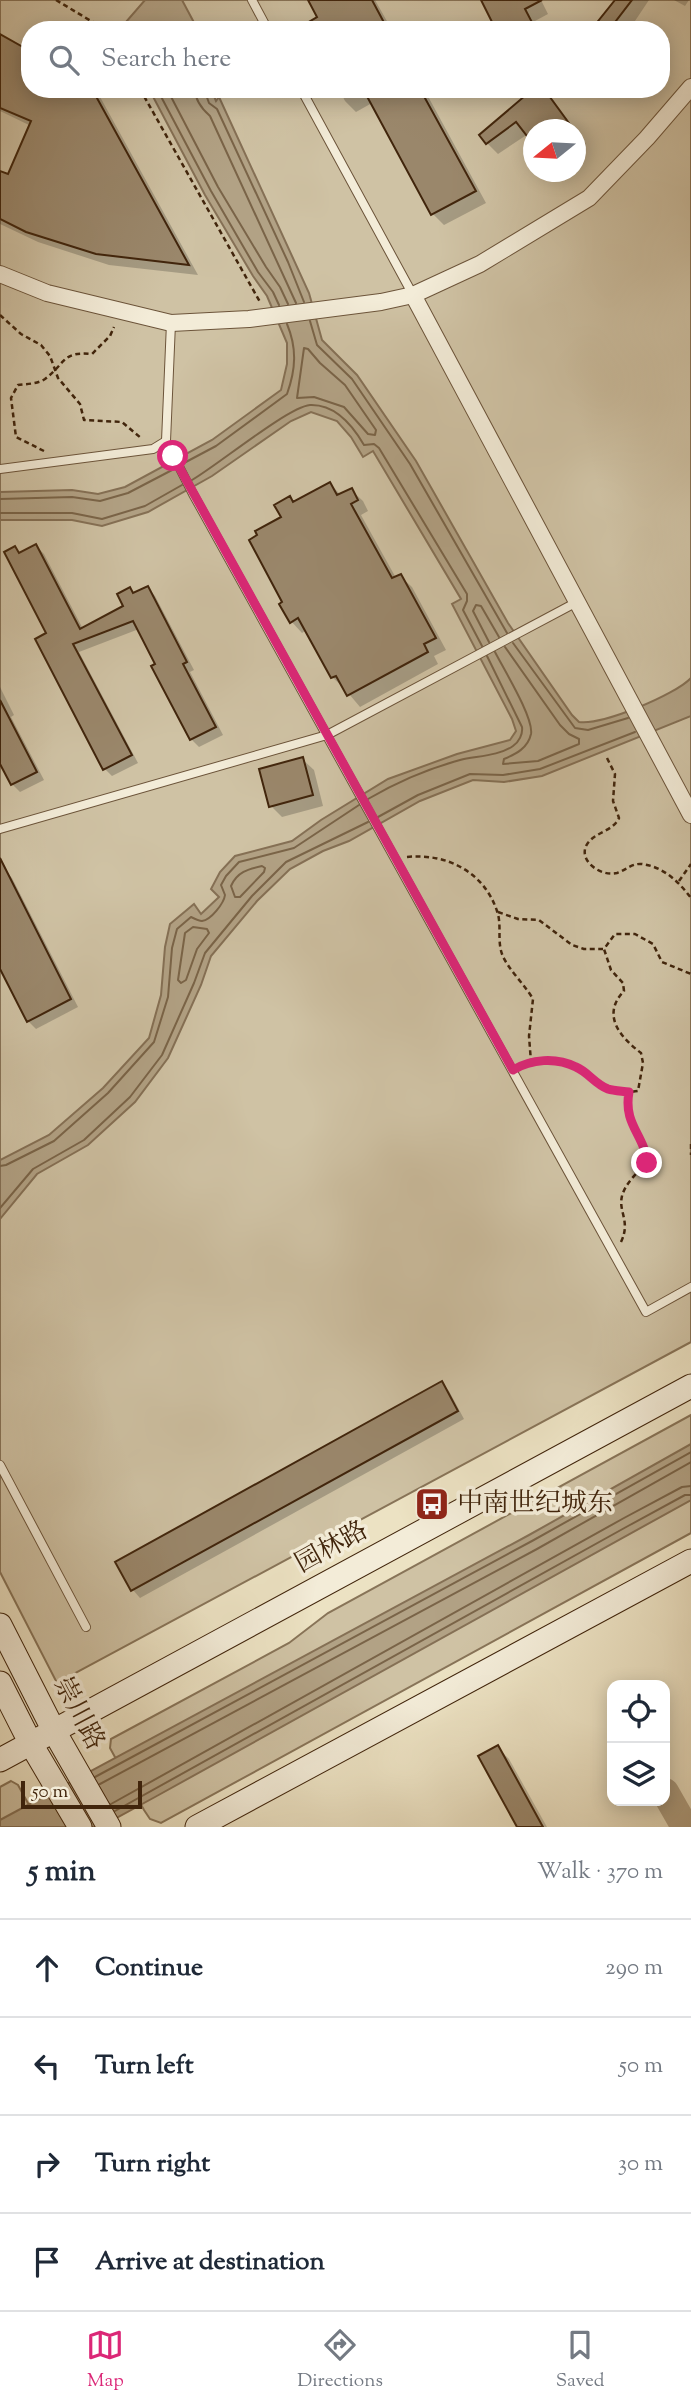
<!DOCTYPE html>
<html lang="en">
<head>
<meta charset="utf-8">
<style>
	:root { --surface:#fff; --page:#f2f2f3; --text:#1f2937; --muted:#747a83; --line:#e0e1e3; --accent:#db2777 }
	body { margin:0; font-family:"Sorts Mill Goudy","Noto Serif SC",serif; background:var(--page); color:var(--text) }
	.controls { position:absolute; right:21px; bottom:21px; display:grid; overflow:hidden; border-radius:14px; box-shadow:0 4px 18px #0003 }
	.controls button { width:63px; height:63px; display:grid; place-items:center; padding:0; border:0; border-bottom:2px solid var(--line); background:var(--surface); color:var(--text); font:35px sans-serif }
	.compass { position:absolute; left:523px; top:119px; width:63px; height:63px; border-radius:50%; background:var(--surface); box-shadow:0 4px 18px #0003; rotate:252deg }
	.scale { position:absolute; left:21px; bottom:18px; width:121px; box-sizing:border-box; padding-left:7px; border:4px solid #41250c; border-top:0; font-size:19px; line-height:24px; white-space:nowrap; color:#41250c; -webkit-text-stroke:5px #f3ecd8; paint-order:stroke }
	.stop { position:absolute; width:21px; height:21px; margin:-16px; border:5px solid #db2777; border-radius:50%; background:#fff }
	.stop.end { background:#db2777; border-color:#fff; box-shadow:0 2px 7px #0008 }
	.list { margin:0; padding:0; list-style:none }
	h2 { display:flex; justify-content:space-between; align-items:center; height:91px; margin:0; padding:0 28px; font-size:30px }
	h2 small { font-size:23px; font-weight:400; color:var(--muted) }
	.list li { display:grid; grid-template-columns:46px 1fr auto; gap:21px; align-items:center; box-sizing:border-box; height:98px; padding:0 28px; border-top:2px solid var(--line) }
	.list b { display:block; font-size:26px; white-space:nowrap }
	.list em { font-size:23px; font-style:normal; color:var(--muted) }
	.icon { flex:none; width:38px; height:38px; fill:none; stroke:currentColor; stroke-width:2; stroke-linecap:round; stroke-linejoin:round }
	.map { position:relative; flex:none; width:691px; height:1827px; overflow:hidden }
	.search { position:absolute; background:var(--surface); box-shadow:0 4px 18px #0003; left:21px; right:21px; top:21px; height:77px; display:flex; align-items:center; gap:18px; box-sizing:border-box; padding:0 24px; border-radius:28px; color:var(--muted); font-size:26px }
	.sheet { height:483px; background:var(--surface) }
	nav { display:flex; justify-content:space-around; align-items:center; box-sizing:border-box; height:98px; border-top:2px solid var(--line); background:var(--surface); font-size:19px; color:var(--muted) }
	nav a { display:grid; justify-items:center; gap:4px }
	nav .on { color:var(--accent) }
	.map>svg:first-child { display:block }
	.green { fill:#cfc2a4; stroke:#887458; stroke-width:2; fill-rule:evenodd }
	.water { fill:#b2a285; stroke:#857055; stroke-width:2 }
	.shadow { fill:#0003 }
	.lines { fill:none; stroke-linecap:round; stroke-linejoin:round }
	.shore { stroke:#7a6448; stroke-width:2 }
	.river { stroke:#b2a285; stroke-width:28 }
	.building { fill:#9a876b; stroke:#41250c; stroke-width:2 }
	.lane-casing { stroke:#6c543a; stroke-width:10 }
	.street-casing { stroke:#6c543a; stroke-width:18 }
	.secondary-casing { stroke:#41250c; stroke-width:25 }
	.path { stroke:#41250c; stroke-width:2.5; stroke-dasharray:5 3.5; stroke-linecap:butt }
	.lane { stroke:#f3ecd8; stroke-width:8 }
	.street { stroke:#f3ecd8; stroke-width:16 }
	.secondary { stroke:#f3ecd8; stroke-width:23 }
	.route { stroke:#db2777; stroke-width:9 }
	.labels { text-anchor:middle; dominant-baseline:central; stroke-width:7; stroke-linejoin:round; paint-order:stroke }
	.poi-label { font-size:26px; fill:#41250c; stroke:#f3ecd8; text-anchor:start }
	.street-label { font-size:26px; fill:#41250c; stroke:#f3ecd8 }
</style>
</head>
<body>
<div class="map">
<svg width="691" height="1827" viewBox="0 0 691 1827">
	<rect width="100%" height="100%" fill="#ece2c3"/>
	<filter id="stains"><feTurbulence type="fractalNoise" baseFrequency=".00286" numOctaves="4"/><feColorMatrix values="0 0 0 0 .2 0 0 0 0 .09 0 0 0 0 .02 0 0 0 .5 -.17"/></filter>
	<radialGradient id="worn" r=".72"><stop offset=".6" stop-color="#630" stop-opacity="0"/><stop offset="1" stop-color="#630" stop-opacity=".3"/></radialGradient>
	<g class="green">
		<path d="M0 0H691V1342L57 1683 0 1572ZM30 30H661V89H30ZM534 130H576V172H534Z"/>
		<path d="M691 1415V1533L161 1823 150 1819 144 1810 110 1748 111 1739 289 1643 328 1613Z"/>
		<path d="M11 1781 18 1785 41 1827H0V1787Z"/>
	</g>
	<g class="water">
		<path d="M145 0H182L198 30H119Z"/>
		<path d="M149 89H211L216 101 219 97 309 293 322 340 357 375 416 461 508 623 572 715 579 722C603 725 675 695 691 678V716L542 776 504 782 473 780 420 801 349 841 323 851 290 869 257 901 211 956 201 985 168 1058 135 1102 88 1145 37 1174 0 1219V1160L49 1135 103 1088 149 1038 161 995 165 947 170 924 194 904 201 914 219 897 211 889 220 872 235 856 292 841 321 820 388 779 457 754 510 740 516 731 512 719 452 604 461 599 373 451 363 457 351 437 337 421 311 412 291 421 212 476 148 512 102 526 72 520H0V492L72 490 98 494 125 487 212 440 281 390 287 364V343L267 296 253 276 205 195Z"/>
		<path d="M691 1444V1500L155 1797 100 1827H0V1820L529 1535Z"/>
	</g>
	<g class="shadow">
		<path d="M310 0H375L392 30H307L320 18Z"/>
		<path d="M483 0H541L548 14 535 21 540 30H498Z"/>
		<path d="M617 0H649L629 30H593Z"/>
		<path d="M674 0H689L685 6Z"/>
		<path d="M0 36 30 89H93L99 95 198 275 109 265 38 242 0 224V173L9 177 31 126 0 111Z"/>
		<path d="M339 89H424L486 203 444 225 433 214 372 103 356 112 345 101Z"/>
		<path d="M543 89 575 130H534L498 154 487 143Z"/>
		<path d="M556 89H572L573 91 565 98Z"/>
		<path d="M576 130 586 144 577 151 576 149Z"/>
		<path d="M330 484 341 495 351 490 363 501 368 511 361 515 396 578 400 576 412 587 446 650 434 656 438 664 360 707 344 688 332 677 305 631 302 633 291 621 285 603 283 518 290 499 295 503Z"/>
		<path d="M36 546 44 554 83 629 126 607 130 589 135 594 148 588 155 596 194 670 190 672 223 735 199 747 191 739 153 666 157 664 139 629 79 652 138 763 112 776 105 769 15 549 20 554Z"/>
		<path d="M0 687 14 715 11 717 44 780 20 792 12 784 0 760Z"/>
		<path d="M302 759 314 770 323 806 282 817 271 806Z"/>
		<path d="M5 870 12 878 78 1007 36 1029 28 1021 0 965V872Z"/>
		<path d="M441 1383 449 1391 464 1419 140 1598 133 1590Z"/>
		<path d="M497 1747 509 1759 547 1827H519Z"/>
	</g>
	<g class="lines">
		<g class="shore">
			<path d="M157 89 211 191 258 272 273 292 279 305"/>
			<path d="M167 89 218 187 266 267 280 287 288 304"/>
			<path d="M195 89C195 101 202 109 210 116L296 303"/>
			<path d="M204 89 209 103 217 109 288 262 304 302"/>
			<path d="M310 321 317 345 352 379 410 464 507 633"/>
			<path d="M304 348 308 349 320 363 345 385 376 430 375 435 368 434 344 407 314 397 297 398Z"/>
			<path d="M184 463 216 446 287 394C296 369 297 348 287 324"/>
			<path d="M192 480C218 465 288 407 310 405 335 404 353 426 364 445L374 444 379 448 467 594V601L463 610 482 646"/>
			<path d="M0 499 72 497 100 501 128 493 174 469"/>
			<path d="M0 513H72L102 519 145 506 182 485"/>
			<path d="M489 642 473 611 476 605 481 606 499 637"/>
			<path d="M513 643 575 728 588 730 628 718"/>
			<path d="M495 652C503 668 534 718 531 734 528 748 516 754 504 759L503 764 538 761 579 744V739L569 734 560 725 505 647"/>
			<path d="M368 799C397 782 427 769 460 760 476 756 499 756 513 746 519 742 523 734 522 727L487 656"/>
			<path d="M378 817 418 795 470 774 503 775 540 769 635 732"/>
			<path d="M262 866 265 868 264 872 240 897H235L231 886C237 872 248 869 262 866Z"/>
			<path d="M193 927 207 929 209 933 197 949 186 980 181 983 178 980 185 933Z"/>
			<path d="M0 1166 6 1165 54 1141 108 1093 154 1042 168 997 172 948 177 929 191 917C193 918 199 921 202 921 211 920 224 903 225 895L221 885 226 876 239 862 294 848 359 805"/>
			<path d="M0 1208 33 1169 84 1140 130 1097 162 1055 194 983 205 953 252 896 286 862 368 822"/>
			<path d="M95 1777 532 1541 691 1452"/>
			<path d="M100 1784 537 1549 691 1462"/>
			<path d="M111 1804 624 1518 682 1487 691 1486"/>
			<path d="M115 1811 628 1526 685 1495H691"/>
		</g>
		<path class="river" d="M665 1792 685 1827"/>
	</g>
	<g class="building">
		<path d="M308 0H372L388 30H295L317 17Z"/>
		<path d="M481 0H542L525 9 536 30H522L519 24 508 30H496Z"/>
		<path d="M615 0H632L609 30H591Z"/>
		<path d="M0 34 30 51V89H92L189 265 96 254 26 232 0 219V171L8 174 31 121 0 108Z"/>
		<path d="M363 89H420L476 191 431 215Z"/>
		<path d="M533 89H544L574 130H534V145L516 122 486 144 479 135Z"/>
		<path d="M330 482 337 495 352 488 358 500 351 504 392 578 401 574 436 638 424 644 428 652 347 696 336 676 331 678 298 618 290 623 279 604 282 602 249 540 257 535 255 531 281 517 274 505 290 496 293 502Z"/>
		<path d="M36 544 80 629 123 606 117 594 130 587 133 593 148 586 187 662 183 664 216 727 190 740 151 666 155 664 133 621 73 644 132 755 103 770 35 639 46 633 4 552 15 546 19 553Z"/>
		<path d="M0 700 37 772 11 785 0 764Z"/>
		<path d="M303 757 313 795 269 807 259 769Z"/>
		<path d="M0 858 71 999 27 1022 0 969Z"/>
		<path d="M442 1381 458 1411 131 1591 115 1562Z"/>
		<path d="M498 1745 543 1827H517L478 1756Z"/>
	</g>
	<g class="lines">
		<g class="lane-casing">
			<g id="lane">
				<path d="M252 0 268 30"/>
				<path d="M301 89 413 295"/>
				<path d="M171 323 166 441 193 494 646 1312 691 1287"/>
				<path d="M0 469 153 449 166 441"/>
				<path d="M0 829 327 735 577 602"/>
				<path d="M0 1465 86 1627"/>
			</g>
		</g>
		<g class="street-casing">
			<g id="street">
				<path d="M0 274 47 293 171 323 249 319 381 302 413 295 480 264 589 198 647 138 691 87"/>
				<path d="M413 295 691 815"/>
			</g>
		</g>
		<g class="secondary-casing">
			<g id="secondary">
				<path d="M0 1625 54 1731 109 1827"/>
				<path d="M0 1683 31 1744 80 1827"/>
				<path d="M0 1760 691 1386"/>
				<path d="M197 1827 691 1561"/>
			</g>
		</g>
		<g class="path">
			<path d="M56 0 106 30"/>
			<path d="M140 89 260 302"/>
			<path d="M0 315 21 334 41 345 50 356 58 378 80 404 84 420 122 422 141 438"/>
			<path d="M44 451 16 437 11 398 18 385C26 384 38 384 45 379 66 363 62 351 92 354L110 336 114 327"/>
			<path d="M607 758 615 774 613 801 619 818C613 832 593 832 586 846 579 862 602 877 617 873 626 870 632 863 642 864 664 867 679 882 691 898"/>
			<path d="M407 857C447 853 484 872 497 911 502 925 497 940 502 954 507 968 525 985 533 999L529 1036 531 1062"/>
			<path d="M679 881 691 864"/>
			<path d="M498 912 518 919 539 920 572 945 584 949H603"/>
			<path d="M522 1064C536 1058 563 1060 577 1068 582 1070 586 1075 590 1079 604 1089 621 1094 638 1091L643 1063 641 1053C620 1037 601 1015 624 991L623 983 611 970 604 949 615 934H635L653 944 662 962 691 974"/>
			<path d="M691 1144V1155"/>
			<path d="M621 1242C631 1221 618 1212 622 1196 625 1184 638 1171 647 1163 645 1135 623 1125 629 1092"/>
		</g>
		<use href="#lane" class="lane"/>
		<use href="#street" class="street"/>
		<use href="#secondary" class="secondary"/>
	</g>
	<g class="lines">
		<path class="route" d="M173 456 513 1070C531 1059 556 1057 576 1067 588 1072 595 1084 608 1089 614 1091 622 1091 629 1092 623 1125 645 1135 647 1163"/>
	</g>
	<defs>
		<g id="bus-square" transform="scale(1.75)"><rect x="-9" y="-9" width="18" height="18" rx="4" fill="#8f2418" stroke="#f3ecd8"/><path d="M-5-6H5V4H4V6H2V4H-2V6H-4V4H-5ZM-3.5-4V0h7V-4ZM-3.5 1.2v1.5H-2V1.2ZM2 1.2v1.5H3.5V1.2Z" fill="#fff"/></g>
	</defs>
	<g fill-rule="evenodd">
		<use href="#bus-square" x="432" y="1504"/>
	</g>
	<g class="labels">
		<g class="poi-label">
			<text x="457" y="1504">中南世纪城东</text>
		</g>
		<g class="street-label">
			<text transform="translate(332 1548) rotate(-29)">园林路</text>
			<text transform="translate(78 1714) rotate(62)">崇川路</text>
		</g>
	</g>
	<rect width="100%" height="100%" filter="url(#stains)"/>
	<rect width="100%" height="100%" fill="url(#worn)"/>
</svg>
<div class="controls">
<button><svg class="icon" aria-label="locate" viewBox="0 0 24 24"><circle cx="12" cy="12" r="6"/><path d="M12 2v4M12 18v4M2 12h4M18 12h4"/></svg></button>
<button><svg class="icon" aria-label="layers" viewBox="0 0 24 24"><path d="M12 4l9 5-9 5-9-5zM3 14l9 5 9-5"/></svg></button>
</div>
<svg class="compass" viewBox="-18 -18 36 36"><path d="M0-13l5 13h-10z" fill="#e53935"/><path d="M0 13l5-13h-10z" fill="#747a83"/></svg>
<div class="scale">50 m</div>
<div class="stop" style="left:173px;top:456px"></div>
<div class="stop end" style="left:647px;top:1163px"></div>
<div class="search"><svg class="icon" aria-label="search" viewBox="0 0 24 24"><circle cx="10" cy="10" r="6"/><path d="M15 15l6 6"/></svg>Search here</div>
</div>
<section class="sheet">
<h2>5 min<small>Walk · 370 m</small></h2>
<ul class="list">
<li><svg class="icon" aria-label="ahead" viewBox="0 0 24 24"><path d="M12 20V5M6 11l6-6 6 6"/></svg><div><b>Continue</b></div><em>290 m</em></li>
<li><svg class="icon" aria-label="left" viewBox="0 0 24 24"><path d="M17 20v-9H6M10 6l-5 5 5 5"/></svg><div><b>Turn left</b></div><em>50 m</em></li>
<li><svg class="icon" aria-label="right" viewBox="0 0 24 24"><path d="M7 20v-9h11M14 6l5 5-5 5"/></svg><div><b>Turn right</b></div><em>30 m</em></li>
<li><svg class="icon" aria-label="arrive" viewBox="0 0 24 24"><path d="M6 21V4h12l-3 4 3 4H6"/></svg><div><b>Arrive at destination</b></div></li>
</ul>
</section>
<nav>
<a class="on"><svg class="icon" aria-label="map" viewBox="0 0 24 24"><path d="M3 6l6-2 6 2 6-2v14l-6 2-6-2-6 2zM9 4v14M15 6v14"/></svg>Map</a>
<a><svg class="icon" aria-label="directions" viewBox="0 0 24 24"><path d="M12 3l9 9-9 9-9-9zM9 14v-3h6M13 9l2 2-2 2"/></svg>Directions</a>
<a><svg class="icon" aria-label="saved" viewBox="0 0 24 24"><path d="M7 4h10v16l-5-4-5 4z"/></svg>Saved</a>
</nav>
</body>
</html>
